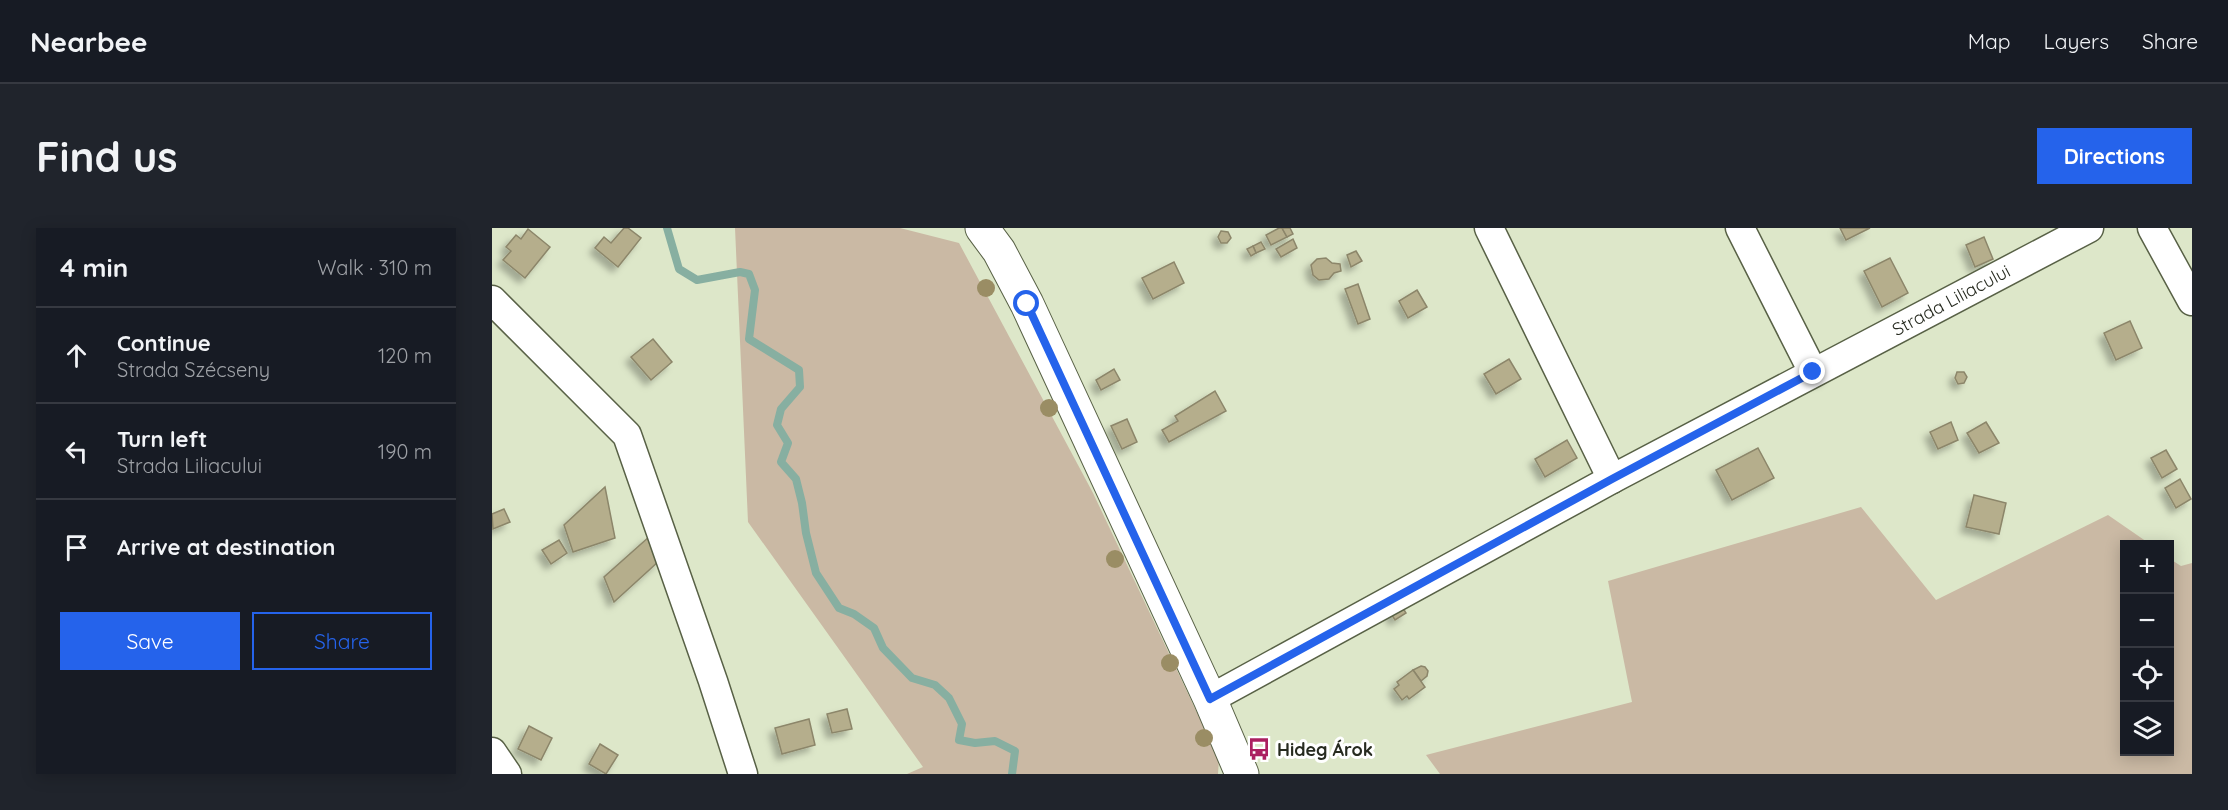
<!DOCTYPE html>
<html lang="en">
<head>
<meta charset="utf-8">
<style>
	:root { --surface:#171b24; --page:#20242c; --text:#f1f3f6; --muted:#9ea1a6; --line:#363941; --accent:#2563eb }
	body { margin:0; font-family:Quicksand,sans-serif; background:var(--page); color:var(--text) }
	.controls { position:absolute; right:18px; bottom:18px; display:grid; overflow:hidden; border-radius:0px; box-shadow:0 3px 15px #0003 }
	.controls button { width:54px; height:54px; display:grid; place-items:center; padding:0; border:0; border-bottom:2px solid var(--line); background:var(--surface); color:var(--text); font:30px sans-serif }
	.stop { position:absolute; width:18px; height:18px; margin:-14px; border:4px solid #2563eb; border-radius:50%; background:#fff }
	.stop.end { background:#2563eb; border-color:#fff; box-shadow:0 2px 6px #0008 }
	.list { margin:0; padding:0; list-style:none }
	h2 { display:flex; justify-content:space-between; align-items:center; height:78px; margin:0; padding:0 24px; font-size:26px }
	h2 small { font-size:20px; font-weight:400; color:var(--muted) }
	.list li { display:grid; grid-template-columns:39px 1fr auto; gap:18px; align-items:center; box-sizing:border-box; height:96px; padding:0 24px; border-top:2px solid var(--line) }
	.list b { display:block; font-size:22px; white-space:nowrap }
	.list p { margin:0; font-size:20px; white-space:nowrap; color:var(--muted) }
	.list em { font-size:20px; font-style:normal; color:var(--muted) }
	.actions { display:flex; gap:12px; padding:18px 24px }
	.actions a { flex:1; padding:14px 0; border:2px solid var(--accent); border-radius:0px; text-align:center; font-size:21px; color:var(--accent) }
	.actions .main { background:var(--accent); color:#fff }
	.icon { flex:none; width:33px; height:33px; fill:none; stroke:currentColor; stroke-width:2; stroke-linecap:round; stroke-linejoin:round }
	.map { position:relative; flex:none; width:1700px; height:546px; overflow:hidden; border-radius:0px }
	header { display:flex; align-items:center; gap:36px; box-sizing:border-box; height:84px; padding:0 30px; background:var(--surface); border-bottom:2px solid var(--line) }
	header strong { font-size:28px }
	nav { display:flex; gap:33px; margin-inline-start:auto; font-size:21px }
	.intro { display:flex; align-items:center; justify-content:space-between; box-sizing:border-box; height:144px; padding:0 36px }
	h1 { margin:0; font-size:42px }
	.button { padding:15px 27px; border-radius:0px; background:var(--accent); color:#fff; font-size:21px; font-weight:700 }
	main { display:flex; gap:36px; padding:0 36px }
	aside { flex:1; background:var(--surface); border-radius:0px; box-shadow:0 3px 15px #0003 }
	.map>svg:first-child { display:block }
	.green { fill:#cab9a4 }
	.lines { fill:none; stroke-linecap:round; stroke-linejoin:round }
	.stream { stroke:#87afa1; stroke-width:8 }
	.building { fill:#b5ae8c; stroke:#8c866a; stroke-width:1.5; filter:url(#shadow) }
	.minor-casing { stroke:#586146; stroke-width:31 }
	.tertiary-casing { stroke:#586146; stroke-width:35 }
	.minor { stroke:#fff; stroke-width:28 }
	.tertiary { stroke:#fff; stroke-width:33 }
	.tree { fill:#9a8d64 }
	.route { stroke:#2563eb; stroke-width:8 }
	.labels { text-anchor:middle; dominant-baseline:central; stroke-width:6; stroke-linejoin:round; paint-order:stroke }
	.street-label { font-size:18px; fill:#272b20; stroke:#fff }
	.poi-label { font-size:18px; font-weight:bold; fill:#272b20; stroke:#fff; text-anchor:start }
</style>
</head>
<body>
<header>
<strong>Nearbee</strong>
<nav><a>Map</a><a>Layers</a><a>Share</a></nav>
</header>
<div class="intro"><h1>Find us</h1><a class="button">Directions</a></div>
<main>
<aside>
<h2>4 min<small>Walk · 310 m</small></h2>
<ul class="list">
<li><svg class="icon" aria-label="ahead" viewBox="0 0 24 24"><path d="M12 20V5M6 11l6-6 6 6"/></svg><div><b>Continue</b><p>Strada Szécseny</p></div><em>120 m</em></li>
<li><svg class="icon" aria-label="left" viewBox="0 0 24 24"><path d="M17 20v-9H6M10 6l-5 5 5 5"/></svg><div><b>Turn left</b><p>Strada Liliacului</p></div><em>190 m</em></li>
<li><svg class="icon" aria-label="arrive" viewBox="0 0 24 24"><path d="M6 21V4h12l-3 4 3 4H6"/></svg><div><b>Arrive at destination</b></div></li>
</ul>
<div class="actions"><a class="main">Save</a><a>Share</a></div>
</aside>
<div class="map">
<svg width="1700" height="546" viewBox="0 0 1700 546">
	<defs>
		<filter id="shadow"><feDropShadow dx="-5.5" dy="5.5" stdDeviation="3" flood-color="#0004"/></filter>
	</defs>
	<rect width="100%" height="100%" fill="#dde7c9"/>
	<g class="green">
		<path d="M243 0H408L467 15 601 265 727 531 726 546H415L431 539 256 294Z"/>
		<path d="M1369 279 1444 372 1616 287 1658 316H1632V524H1678V331L1689 338 1700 335V546H948L934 527 1140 474 1116 353Z"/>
	</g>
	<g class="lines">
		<path class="stream" d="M175 0 187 41 205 52 248 44 257 46 263 62 257 111 307 142 308 159 289 181 285 197 296 215 289 234 304 251 310 275 314 305 324 345 347 380 362 386 382 400 391 420 420 450 443 457 457 470 470 496 467 512 483 515 503 513 523 523 520 546"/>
	</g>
	<g class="building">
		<path d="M132 0H136L149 10 126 39 103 20 112 9 119 15Z"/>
		<path d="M787 0H790L795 9 779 17 774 7Z"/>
		<path d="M790 0H798L801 6 795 9Z"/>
		<path d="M1348 0H1378L1354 12Z"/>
		<path d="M36 1 58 19 33 50 11 32 19 23 14 19 24 7 29 11Z"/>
		<path d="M729 3 736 4 739 10 735 15H729L726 9Z"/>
		<path d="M1492 9 1501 31 1483 39 1474 17Z"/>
		<path d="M801 11 805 20 789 29 784 21Z"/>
		<path d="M769 14 773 21 764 25 761 18Z"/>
		<path d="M761 18 764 25 759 28 755 21Z"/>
		<path d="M864 23 870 33 859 39 855 27Z"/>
		<path d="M834 30 840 35 848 36 849 43 842 45 837 51 827 52 821 47 819 37 825 31Z"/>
		<path d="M1398 30 1416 65 1390 79 1372 43Z"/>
		<path d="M682 34 692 55 661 71 650 50Z"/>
		<path d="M866 56 878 91 866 96 853 61Z"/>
		<path d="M925 62 935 79 916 90 907 73Z"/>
		<path d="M1638 93 1650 120 1624 132 1612 105Z"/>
		<path d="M161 111 180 134 159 152 139 129Z"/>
		<path d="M1017 131 1029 151 1004 166 992 146Z"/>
		<path d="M622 141 628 152 609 162 604 152Z"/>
		<path d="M1465 144H1472L1475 149 1472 155 1466 156 1463 150Z"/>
		<path d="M723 163 734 183 677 214 670 202 686 193 683 188Z"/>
		<path d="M635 191 645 214 630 221 619 198Z"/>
		<path d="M1459 194 1466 212 1446 221 1438 204Z"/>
		<path d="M1494 194 1507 215 1487 225 1475 205Z"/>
		<path d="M1075 212 1085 230 1053 249 1043 231Z"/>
		<path d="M1266 220 1282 250 1240 272 1224 242Z"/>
		<path d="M1674 222 1685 241 1670 250 1659 230Z"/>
		<path d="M1688 251 1699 271 1684 280 1673 260Z"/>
		<path d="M113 259 123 310 81 324 72 297Z"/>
		<path d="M1482 267 1514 275 1507 306 1474 299Z"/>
		<path d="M12 281 18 294 1 301 0 286Z"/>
		<path d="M158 308 167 333 122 374 112 349Z"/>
		<path d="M67 312 75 325 59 336 50 322Z"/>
		<path d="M909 377 914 385 903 392 898 384Z"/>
		<path d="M929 438 933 439 936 443 935 448 929 453 921 442Z"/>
		<path d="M921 442 933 459 917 471 915 468 910 472 902 461 907 457 905 454Z"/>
		<path d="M355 481 360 501 340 505 335 486Z"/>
		<path d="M317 491 323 517 290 526 283 500Z"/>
		<path d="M37 498 60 510 49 532 26 521Z"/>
		<path d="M108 516 126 527 114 546 97 536Z"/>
	</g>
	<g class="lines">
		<g class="minor-casing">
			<g id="minor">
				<path d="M997 0 1120 251"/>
				<path d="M1248 0 1321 144"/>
				<path d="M1660 0 1700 73"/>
				<path d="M0 72 135 207 221 453 251 546"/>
				<path d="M718 471 1120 251 1597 0"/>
				<path d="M0 524 15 546"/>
			</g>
		</g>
		<g class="tertiary-casing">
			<path id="tertiary" d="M490 0 507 23 535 76 718 471 750 546"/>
		</g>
		<use href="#minor" class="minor"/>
		<use href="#tertiary" class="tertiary"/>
	</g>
	<g class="tree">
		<circle cx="494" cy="60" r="9"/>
		<circle cx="557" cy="180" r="9"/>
		<circle cx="623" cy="331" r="9"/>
		<circle cx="678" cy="435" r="9"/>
		<circle cx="712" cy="510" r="9"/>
	</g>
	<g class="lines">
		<path class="route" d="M535 76 718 471 1120 251 1321 144"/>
	</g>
	<defs>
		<g id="bus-bare" transform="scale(1.8)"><path d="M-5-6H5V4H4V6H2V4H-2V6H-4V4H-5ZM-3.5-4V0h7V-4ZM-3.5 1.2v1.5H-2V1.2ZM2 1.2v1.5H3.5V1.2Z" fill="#ab2060" stroke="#fff" stroke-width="2.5" paint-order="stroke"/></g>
	</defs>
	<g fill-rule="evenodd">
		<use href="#bus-bare" x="767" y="521"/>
	</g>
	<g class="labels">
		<g class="street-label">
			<text transform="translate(1459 72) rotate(-28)">Strada Liliacului</text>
		</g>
		<g class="poi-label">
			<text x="785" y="521">Hideg Árok</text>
		</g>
	</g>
</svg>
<div class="controls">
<button>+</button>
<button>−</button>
<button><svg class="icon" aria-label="locate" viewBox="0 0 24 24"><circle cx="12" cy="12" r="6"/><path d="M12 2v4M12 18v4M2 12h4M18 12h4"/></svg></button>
<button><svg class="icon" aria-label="layers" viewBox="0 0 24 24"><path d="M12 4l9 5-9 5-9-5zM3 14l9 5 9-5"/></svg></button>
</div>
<div class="stop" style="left:535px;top:76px"></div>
<div class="stop end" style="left:1321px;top:144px"></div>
</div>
</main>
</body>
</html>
